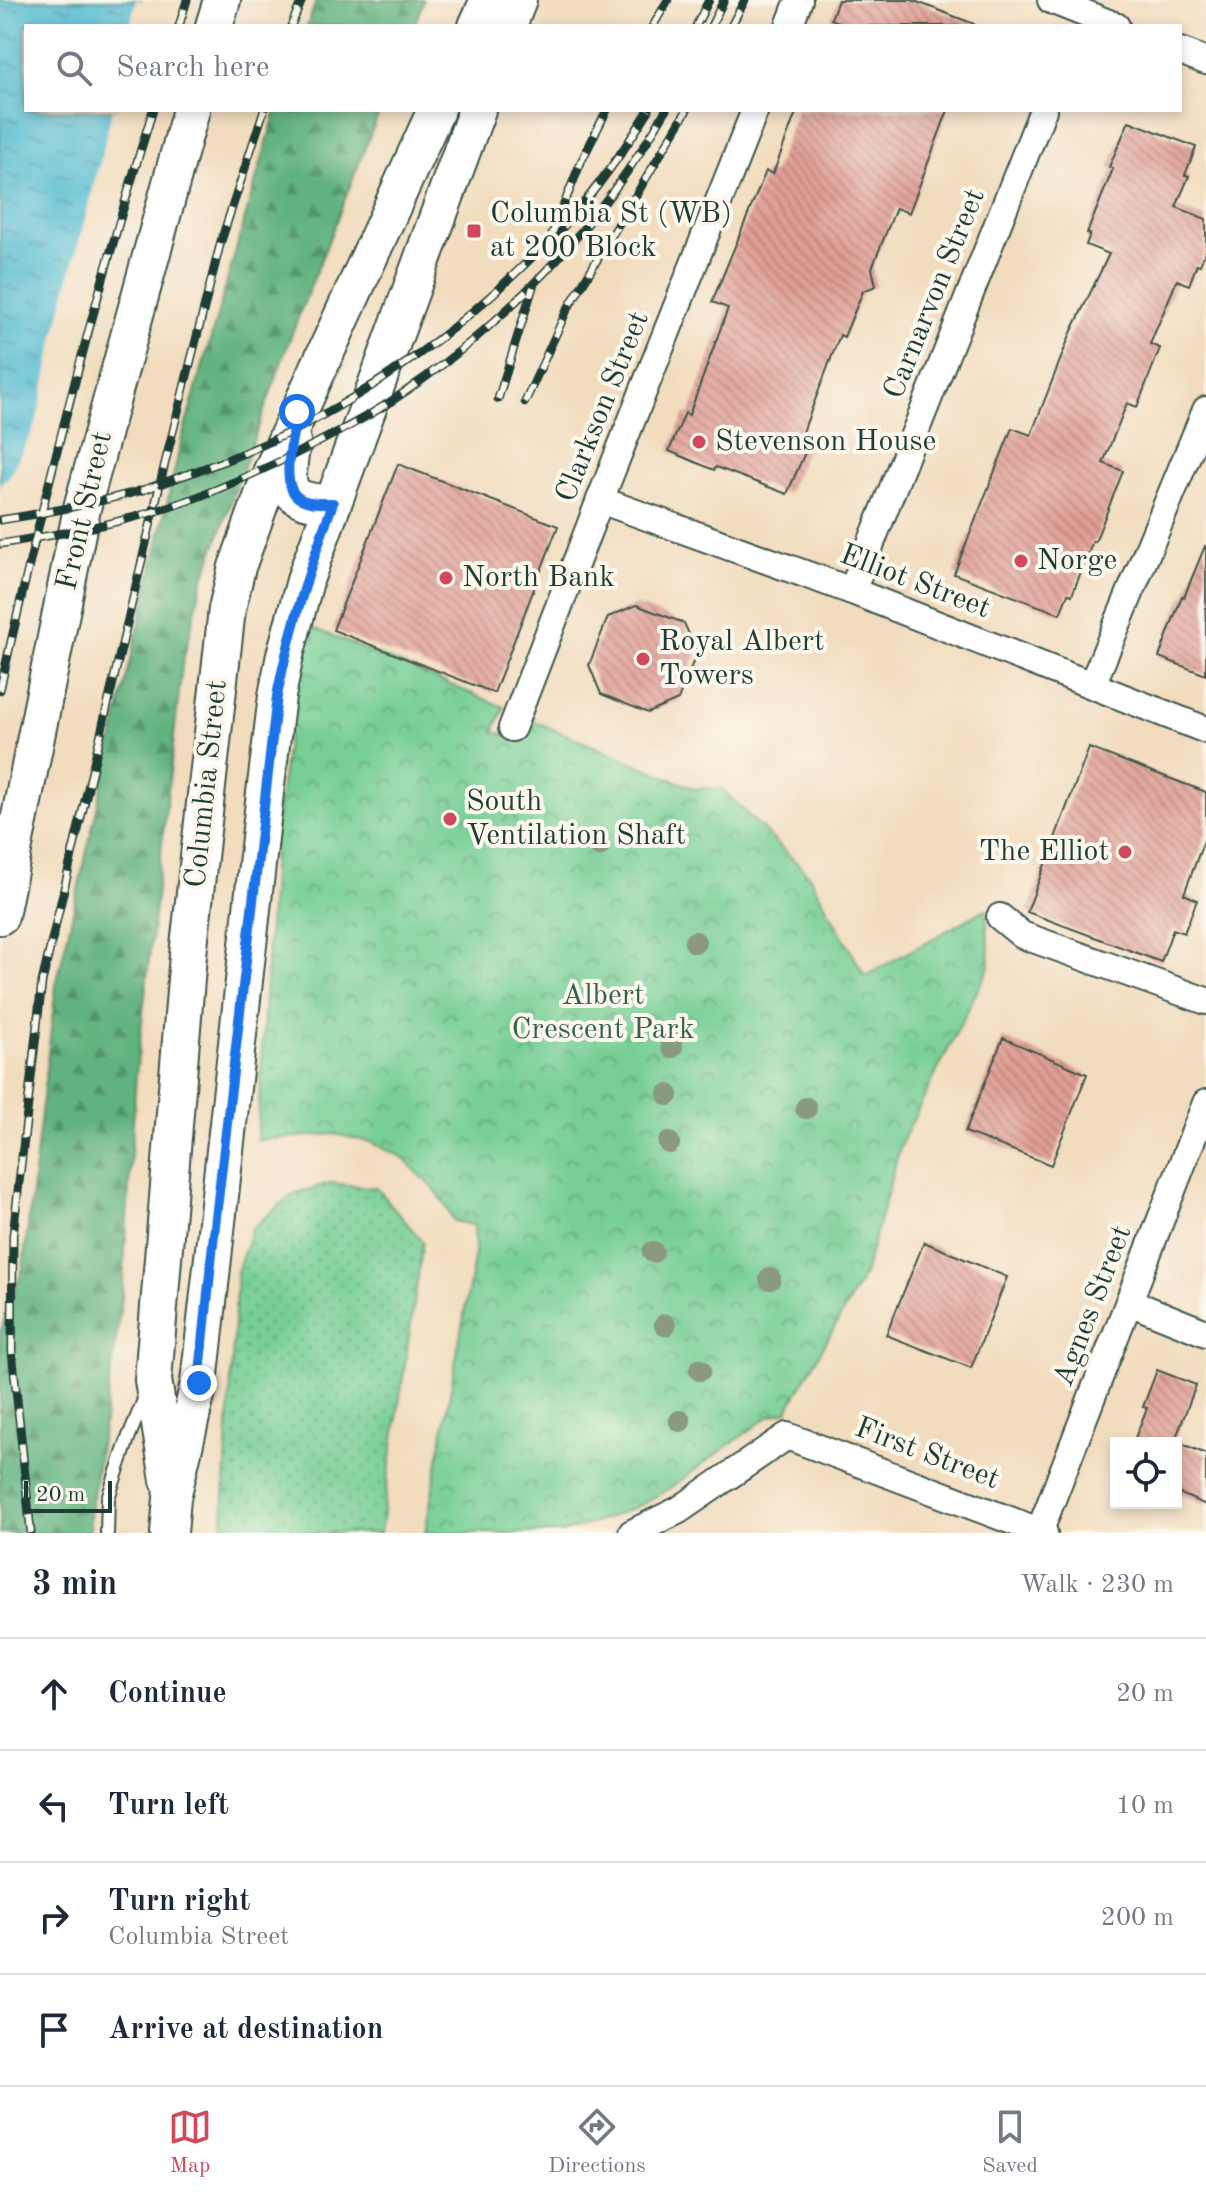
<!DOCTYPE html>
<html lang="en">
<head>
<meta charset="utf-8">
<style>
	:root { --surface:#fff; --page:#f6f6f7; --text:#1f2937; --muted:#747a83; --line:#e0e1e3; --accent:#d1495b }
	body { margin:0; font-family:"Old Standard TT",serif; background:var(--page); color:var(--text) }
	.controls { position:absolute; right:24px; bottom:24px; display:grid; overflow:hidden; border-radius:0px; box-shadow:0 4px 12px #0003 }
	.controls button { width:72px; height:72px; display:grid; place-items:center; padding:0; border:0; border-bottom:2px solid var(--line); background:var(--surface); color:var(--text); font:40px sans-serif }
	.scale { position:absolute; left:24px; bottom:20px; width:88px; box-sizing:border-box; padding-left:8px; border:4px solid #1f3d34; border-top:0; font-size:22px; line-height:28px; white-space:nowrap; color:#1f3d34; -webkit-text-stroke:6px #fbf7ec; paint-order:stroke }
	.stop { position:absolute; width:24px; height:24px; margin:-18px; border:6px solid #1a73e8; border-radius:50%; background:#fff }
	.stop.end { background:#1a73e8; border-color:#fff; box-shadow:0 2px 8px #0008 }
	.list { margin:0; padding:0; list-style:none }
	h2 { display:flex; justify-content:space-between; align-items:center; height:104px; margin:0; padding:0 32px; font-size:34px }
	h2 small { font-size:26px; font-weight:400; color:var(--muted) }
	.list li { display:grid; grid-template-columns:52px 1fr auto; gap:24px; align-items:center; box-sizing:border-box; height:112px; padding:0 32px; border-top:2px solid var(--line) }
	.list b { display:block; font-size:30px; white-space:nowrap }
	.list p { margin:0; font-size:26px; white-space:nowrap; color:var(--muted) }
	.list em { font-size:26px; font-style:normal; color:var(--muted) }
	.icon { flex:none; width:44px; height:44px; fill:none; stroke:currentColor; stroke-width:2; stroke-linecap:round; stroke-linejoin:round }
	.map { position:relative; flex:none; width:1206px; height:1533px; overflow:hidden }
	.search { position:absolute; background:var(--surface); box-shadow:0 4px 12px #0003; left:24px; right:24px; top:24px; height:88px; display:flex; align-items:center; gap:20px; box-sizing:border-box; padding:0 28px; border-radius:0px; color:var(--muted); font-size:30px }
	.sheet { height:552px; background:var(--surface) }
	nav { display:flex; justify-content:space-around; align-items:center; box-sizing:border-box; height:112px; border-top:2px solid var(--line); background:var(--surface); font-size:22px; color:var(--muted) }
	nav a { display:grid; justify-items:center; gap:4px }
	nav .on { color:var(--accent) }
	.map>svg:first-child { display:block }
	.grass { fill:url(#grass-dots); stroke:#4b8664; stroke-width:2 }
	.forest { fill:url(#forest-firs); stroke:#407859; stroke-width:2 }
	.park { fill:url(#park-crowns); stroke:#4b8664; stroke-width:2 }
	.water { fill:url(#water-ripples); stroke:#3a7c82; stroke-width:2 }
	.pier { fill:#f2dcbe }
	.building { fill:url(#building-back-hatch) }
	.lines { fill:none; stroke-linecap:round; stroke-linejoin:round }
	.lane-casing { stroke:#3f5549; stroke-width:16 }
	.street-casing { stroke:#3f5549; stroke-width:30 }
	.secondary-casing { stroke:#3f5549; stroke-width:40 }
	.lane { stroke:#fff; stroke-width:12 }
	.street { stroke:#fff; stroke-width:26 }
	.secondary { stroke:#fff; stroke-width:36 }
	.rail-casing { stroke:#1f3d34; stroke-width:9 }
	.rail { stroke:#fbf7ec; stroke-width:6; stroke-dasharray:18; stroke-linecap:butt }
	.tree { fill:#8a997f }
	.route { stroke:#1a73e8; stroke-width:10 }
	.poi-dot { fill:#d1495b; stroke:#fbf7ec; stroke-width:3 }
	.labels { text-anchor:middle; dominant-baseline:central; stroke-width:8; stroke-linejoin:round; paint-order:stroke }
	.poi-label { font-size:30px; fill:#1f3d34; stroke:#fbf7ec; text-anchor:start }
	.street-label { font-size:30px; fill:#1f3d34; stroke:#fbf7ec }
	.park-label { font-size:30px; fill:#35624c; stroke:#fbf7ec }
</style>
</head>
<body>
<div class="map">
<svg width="1206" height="1533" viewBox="0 0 1206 1533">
	<defs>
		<pattern id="grass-dots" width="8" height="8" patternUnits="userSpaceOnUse" patternTransform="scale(2)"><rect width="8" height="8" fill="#77cf95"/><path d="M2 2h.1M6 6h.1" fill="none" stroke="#61a97a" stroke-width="1.8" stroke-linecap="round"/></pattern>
		<pattern id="forest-firs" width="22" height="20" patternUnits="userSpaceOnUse" patternTransform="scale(2)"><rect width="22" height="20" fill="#61b27e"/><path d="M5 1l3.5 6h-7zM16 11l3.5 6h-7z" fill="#4f9268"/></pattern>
		<pattern id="park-crowns" width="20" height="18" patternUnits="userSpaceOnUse" patternTransform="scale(2)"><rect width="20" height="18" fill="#77cf95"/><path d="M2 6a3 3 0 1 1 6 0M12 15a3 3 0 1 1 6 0" fill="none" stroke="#61a97a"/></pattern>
		<pattern id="water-ripples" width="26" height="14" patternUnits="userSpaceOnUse" patternTransform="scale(2)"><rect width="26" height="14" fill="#54bcd1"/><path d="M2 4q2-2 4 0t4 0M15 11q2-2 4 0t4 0" fill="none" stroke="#459aaa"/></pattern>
		<pattern id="building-back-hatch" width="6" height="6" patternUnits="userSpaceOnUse" patternTransform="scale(2)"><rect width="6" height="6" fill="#e09e94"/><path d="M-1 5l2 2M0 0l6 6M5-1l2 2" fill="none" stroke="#b5827a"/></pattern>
	</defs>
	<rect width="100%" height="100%" fill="#fbf7ec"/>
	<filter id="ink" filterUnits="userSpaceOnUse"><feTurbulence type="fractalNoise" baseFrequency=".0125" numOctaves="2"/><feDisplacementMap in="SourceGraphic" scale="16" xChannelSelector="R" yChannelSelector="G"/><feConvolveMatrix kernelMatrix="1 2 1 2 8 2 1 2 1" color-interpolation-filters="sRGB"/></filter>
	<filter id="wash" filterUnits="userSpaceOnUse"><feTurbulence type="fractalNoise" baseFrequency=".006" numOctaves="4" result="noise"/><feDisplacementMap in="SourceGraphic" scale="32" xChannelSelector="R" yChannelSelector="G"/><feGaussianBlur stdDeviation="1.8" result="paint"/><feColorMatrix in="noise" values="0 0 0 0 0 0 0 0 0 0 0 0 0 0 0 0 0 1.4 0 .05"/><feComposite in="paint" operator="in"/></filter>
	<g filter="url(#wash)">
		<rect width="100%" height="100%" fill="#f2dcbe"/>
		<path class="grass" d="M330 1183 377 1188 423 1242 380 1533H222L237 1272 252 1228 293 1194Z"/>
		<g class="forest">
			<path d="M316 0H424L414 26H307Z"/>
			<path d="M276 110H380L291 336 202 583 182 666 136 1076 122 1299 90 1516V1533H0V1333L23 1268 56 985 182 438Z"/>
		</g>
		<path class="park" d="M303 624 504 707 494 731 523 742 532 720 693 788 722 789 808 874 865 976 986 909 990 965 901 1144 864 1275 787 1411 768 1417 670 1488 641 1505 603 1520 561 1533H425L475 1253 474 1225 454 1221 438 1193 402 1157 371 1142 334 1134 257 1140 274 838Z"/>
		<path class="water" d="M0 0H141L135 26H26V110H115L42 427 17 475 0 488Z"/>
		<g class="pier">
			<path d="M136 0H145L139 26H130Z"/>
			<path d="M112 110H119L46 428 20 478 0 492V483L9 477 36 424 62 306 102 154Z"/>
		</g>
		<g id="blocks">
			<g class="building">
				<path d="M838 0H912L974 24V26H848L831 19Z"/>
				<path d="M797 110H948L909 213 896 208 872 268 876 286 863 291 844 337 840 335 801 437 810 441 787 494 716 467 714 470 669 451 685 413 689 415 728 308 712 302 766 171 773 174Z"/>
				<path d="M1129 121 1196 147 1185 175 1189 176 1176 207 1206 219V250L1200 265 1197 264 1189 285 1177 280 1150 344 1160 348 1137 407 1127 403 1103 463 1123 471 1095 542 1093 541 1072 595 1068 594 1060 614 954 574 1012 428 1031 435 1070 335 1109 254 1086 245 1090 234 1087 233 1113 169 1109 167Z"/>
				<path d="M398 464 558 526 494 693 333 630Z"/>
				<path d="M1205 546 1206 547V675L1159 657 1182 596 1184 597Z"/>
				<path d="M636 605 684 623 697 652 678 700 648 713 601 694 589 665 608 617Z"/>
				<path d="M1089 748 1206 792V835L1184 894 1197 900 1184 933 1173 929 1161 962 1027 912Z"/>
				<path d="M1003 1038 1087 1074 1051 1165 965 1132Z"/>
				<path d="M924 1242 1007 1277 971 1368 886 1335Z"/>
				<path d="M1157 1370 1196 1385 1174 1443H1133L1147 1408 1143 1407Z"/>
				<path d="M1176 1441 1206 1454V1505L1176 1492Z"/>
			</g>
		</g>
	</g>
	<g filter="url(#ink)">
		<use href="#blocks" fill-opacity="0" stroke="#3f5549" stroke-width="2"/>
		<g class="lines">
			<g class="lane-casing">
				<path id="lane" d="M107 1533 108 1498 129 1436 146 1395"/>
			</g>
			<g class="street-casing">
				<g id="street">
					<path d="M1051 0 1116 26"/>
					<path d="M789 26 799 0"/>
					<path d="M1180 51 1206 61"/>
					<path d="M600 500 852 591 1206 730"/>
					<path d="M852 591 1043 110"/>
					<path d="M1092 685 1206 410"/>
					<path d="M512 728 600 500 755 110"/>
					<path d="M1000 917 1022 935 1206 1001"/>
					<path d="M1129 1302 1206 1333"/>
					<path d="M632 1533 679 1510 787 1436 1044 1533"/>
					<path d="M1039 1533 1206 1103"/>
				</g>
			</g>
			<g class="secondary-casing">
				<g id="secondary">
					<path d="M214 26 222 0"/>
					<path d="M477 26 489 0"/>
					<path d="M508 26 518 0"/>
					<path d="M292 442C285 485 281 503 333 503"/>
					<path d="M0 916 82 508 191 110"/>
					<path d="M169 1480 153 1380 188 955 227 609 237 567 271 473 436 110"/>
					<path d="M169 1533 172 1498 199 1383 265 793 277 696 285 655 306 577 477 110"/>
				</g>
			</g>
			<use href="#lane" class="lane"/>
			<use href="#street" class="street"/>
			<use href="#secondary" class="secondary"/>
			<g class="rail-casing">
				<g id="rail">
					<path d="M179 26 187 0"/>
					<path d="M291 26 302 0"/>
					<path d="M653 26 668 0"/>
					<path d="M696 26 709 0"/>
					<path d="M711 26 724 0"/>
					<path d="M731 26 745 0"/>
					<path d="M552 234 581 162 607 110"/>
					<path d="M498 399 533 287"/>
					<path d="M525 402 567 310 687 110"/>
					<path d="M0 520C46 513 91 504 136 492 154 487 171 480 188 474 316 431 427 359 524 265 539 250 557 235 571 218 600 185 626 147 649 110"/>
					<path d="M0 544C48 536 96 528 142 515 191 502 238 481 283 460 319 442 356 424 390 402 502 328 599 227 666 110"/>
					<path d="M0 690C44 495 93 301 153 110"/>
					<path d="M31 1533 12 1351 13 1235 42 982 165 463 221 241 264 110"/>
				</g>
			</g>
			<use href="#rail" class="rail"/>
		</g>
		<g class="tree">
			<circle cx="599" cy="846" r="11"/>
			<circle cx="695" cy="942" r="11"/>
			<circle cx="672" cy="1047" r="11"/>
			<circle cx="668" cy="1095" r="11"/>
			<circle cx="806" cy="1108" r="11"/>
			<circle cx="669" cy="1143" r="11"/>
			<circle cx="653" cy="1252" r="11"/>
			<circle cx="770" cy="1279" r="11"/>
			<circle cx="665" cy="1325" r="11"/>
			<circle cx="700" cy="1370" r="11"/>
			<circle cx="680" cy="1421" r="11"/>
		</g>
	</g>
	<g class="lines" filter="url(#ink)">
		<path class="route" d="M199 1383 213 1243 277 696C290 629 310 566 333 503 323 503 310 504 301 499 277 488 294 434 297 412"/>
	</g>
	<g class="poi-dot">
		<rect x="466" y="223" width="16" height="16" rx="4"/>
		<circle cx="699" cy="442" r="8"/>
		<circle cx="1021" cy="561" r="8"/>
		<circle cx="446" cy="578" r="8"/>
		<circle cx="643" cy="659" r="8"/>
		<circle cx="450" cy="819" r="8"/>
		<circle cx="1125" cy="852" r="8"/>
	</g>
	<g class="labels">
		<g class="poi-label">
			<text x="490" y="214">Columbia St (WB)<tspan x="490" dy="34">at 200 Block</tspan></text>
			<text x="715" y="442">Stevenson House</text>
			<text x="1037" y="561">Norge</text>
			<text x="462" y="578">North Bank</text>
			<text x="659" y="642">Royal Albert<tspan x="659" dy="34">Towers</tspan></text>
			<text x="466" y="802">South<tspan x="466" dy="34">Ventilation Shaft</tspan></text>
			<text x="1109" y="852" text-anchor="end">The Elliot</text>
		</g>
		<g class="street-label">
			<text transform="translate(935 294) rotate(-68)">Carnarvon Street</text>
			<text transform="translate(603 407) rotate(-68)">Clarkson Street</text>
			<text transform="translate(85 511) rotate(-77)">Front Street</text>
			<text transform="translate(915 582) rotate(21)">Elliot Street</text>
			<text transform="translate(207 784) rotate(-84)">Columbia Street</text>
			<text transform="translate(1093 1306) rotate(-69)">Agnes Street</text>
			<text transform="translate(927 1454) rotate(21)">First Street</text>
		</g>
		<g class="park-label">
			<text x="603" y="996">Albert<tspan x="603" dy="34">Crescent Park</tspan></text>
		</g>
	</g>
</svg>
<div class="controls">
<button><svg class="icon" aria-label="locate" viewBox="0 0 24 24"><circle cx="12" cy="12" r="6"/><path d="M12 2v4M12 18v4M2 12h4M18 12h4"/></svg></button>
</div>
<div class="scale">20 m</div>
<div class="stop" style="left:297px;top:412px"></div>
<div class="stop end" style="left:199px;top:1383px"></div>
<div class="search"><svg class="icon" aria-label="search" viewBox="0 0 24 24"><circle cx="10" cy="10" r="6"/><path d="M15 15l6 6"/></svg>Search here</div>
</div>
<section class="sheet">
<h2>3 min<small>Walk · 230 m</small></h2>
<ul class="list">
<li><svg class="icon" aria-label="ahead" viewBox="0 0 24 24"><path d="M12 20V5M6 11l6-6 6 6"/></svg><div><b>Continue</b></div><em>20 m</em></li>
<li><svg class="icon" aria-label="left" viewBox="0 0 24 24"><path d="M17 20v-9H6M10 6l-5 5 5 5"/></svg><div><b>Turn left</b></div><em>10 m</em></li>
<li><svg class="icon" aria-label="right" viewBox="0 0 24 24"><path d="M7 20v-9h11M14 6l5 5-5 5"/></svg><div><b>Turn right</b><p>Columbia Street</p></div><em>200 m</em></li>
<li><svg class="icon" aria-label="arrive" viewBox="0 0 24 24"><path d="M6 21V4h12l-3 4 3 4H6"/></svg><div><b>Arrive at destination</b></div></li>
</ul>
</section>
<nav>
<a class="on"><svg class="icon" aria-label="map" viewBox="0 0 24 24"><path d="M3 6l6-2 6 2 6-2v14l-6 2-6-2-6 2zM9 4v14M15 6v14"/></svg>Map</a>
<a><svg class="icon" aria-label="directions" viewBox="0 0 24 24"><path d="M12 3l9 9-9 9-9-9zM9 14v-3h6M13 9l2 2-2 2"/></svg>Directions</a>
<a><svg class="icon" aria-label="saved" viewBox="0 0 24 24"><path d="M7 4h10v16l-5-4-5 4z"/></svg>Saved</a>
</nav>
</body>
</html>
